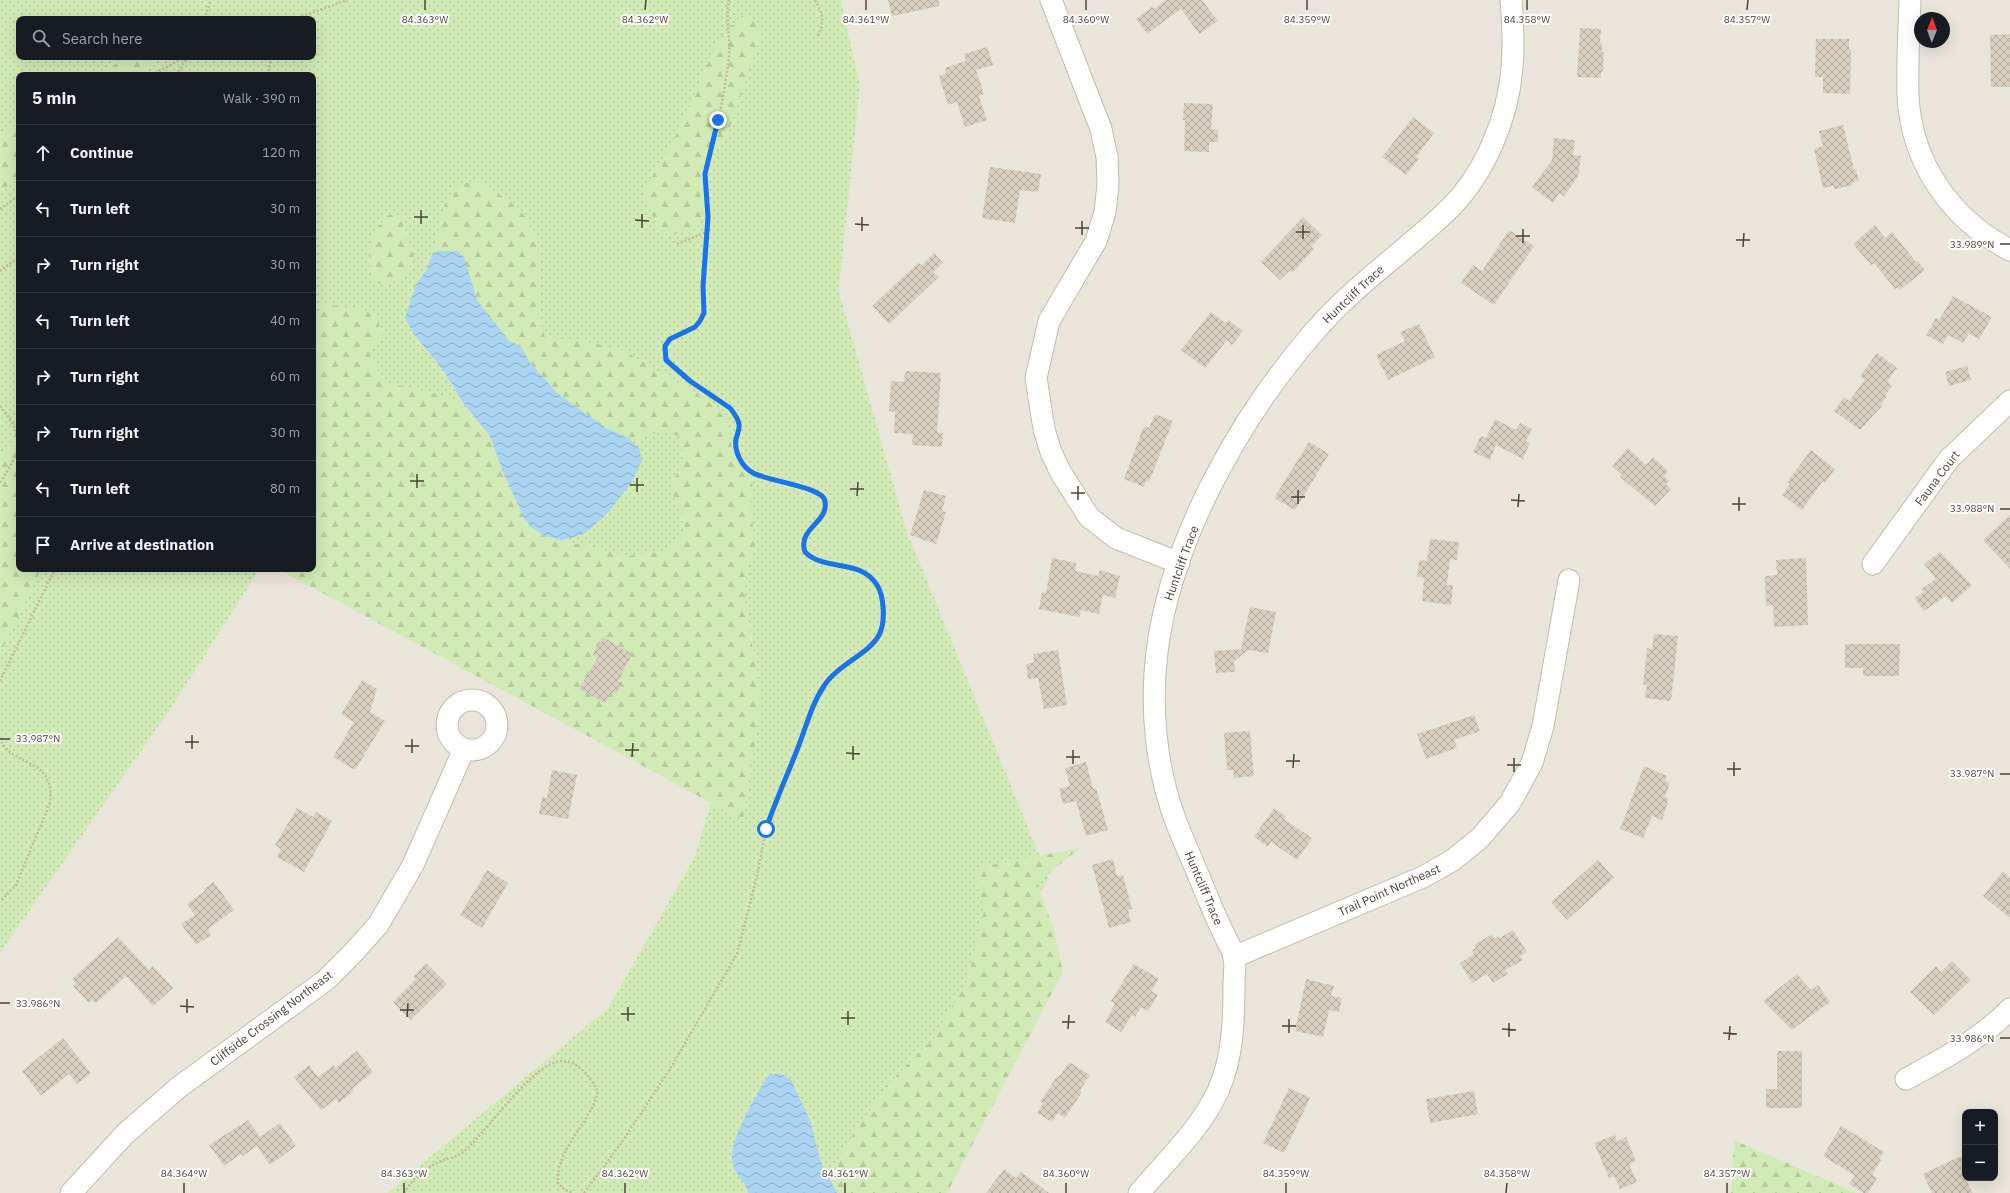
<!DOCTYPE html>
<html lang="en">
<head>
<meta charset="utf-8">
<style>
	:root { --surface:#171b24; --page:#242831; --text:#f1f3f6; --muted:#9ea1a6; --line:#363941 }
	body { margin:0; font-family:"IBM Plex Sans",sans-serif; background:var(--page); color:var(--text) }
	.controls { position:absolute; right:12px; bottom:12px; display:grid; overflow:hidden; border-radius:8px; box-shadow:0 4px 16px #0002 }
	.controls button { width:36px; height:36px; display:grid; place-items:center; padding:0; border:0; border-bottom:1px solid var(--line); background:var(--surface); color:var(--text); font:20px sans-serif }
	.compass { position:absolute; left:1914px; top:12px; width:36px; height:36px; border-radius:50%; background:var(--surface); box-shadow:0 4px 16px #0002; rotate:1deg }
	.stop { position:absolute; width:12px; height:12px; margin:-9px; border:3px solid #1a73e8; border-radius:50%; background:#fff }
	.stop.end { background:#1a73e8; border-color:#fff; box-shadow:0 1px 4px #0008 }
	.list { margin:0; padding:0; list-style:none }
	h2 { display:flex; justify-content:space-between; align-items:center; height:52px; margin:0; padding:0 16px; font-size:17px }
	h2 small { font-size:13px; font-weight:400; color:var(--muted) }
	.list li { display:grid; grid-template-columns:26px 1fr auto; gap:12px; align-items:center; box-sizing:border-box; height:56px; padding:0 16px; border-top:1px solid var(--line) }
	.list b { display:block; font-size:15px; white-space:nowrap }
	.list em { font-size:13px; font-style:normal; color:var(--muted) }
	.icon { flex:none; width:22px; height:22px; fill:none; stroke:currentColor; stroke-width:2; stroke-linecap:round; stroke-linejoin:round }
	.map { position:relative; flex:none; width:2010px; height:1193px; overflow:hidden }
	.search { position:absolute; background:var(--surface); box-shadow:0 4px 16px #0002; left:16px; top:16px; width:300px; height:44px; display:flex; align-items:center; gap:10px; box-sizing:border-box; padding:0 14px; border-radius:8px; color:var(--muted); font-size:15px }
	.panel { position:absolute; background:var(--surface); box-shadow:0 4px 16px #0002; left:16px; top:72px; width:300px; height:500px; border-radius:8px }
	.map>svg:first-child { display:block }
	.residential { fill:#eae5da; fill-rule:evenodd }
	.grass { fill:url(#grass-dots); fill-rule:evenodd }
	.forest { fill:url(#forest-firs) }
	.water { fill:url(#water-waves) }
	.building { fill:url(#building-cross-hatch) }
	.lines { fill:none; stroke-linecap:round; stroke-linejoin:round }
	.minor-casing { stroke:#c2bbae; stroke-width:23 }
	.path { stroke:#c4b79f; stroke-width:2.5; stroke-dasharray:2 2; stroke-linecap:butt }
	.minor { stroke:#fff; stroke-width:21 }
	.route { stroke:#1a73e8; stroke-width:5 }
	.ticks { fill:none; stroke:#4b4439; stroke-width:1.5 }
	.labels { text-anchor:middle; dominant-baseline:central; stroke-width:4; stroke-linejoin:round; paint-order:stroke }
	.street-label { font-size:12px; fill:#4b4439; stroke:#fff }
	.ticks-label { font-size:10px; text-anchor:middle; fill:#4b4439; stroke:#fff; stroke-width:4; stroke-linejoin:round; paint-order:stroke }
</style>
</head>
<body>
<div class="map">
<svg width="2010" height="1193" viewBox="0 0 2010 1193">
	<defs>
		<pattern id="grass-dots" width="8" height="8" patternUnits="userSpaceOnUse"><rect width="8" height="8" fill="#d2eab5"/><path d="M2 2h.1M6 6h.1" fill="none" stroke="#b6ca9c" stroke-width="1.8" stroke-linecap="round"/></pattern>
		<pattern id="forest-firs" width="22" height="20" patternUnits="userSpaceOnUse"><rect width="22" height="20" fill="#d2eab5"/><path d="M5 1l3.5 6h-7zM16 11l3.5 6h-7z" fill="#b6ca9c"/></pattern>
		<pattern id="water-waves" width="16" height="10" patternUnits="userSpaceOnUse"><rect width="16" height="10" fill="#a9d4f2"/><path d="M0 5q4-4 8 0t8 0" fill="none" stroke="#8caec5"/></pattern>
		<pattern id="building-cross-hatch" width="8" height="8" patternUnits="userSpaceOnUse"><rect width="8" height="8" fill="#d8cfc1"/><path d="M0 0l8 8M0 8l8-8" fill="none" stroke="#b1aa9e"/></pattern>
	</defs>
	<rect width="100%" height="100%" fill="#f6f3ec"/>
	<g class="residential">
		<path d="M841 0H2010V1193H1857L1734 1140 1731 1193H852L907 532 839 291 860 85ZM1920 18H1944V42H1920ZM1965 1112H1995V1178H1965Z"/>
		<path d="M260 569H313L761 645 694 858 608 1008 387 1193H0V953L170 710Z"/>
	</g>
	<path class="grass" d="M0 0H841L860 85 839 291 907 532 1049 879 854 1180 852 1193H387L608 1008 694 858 755 661 751 634 594 563 313 487V75H19V569H260L170 710 0 953ZM19 19H313V57H19Z"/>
	<g class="forest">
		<path d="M741 16 754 19 762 31 727 136 702 163 703 206 701 223 690 233 660 234 643 192 672 144 718 40Z"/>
		<path d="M124 57H162L137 75H103Z"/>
		<path d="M19 121V176L0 193V138Z"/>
		<path d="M475 180 510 201 526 217 538 238 541 296 538 313 545 337 584 341 623 350 682 385 718 408 730 429 732 450 753 480 750 501 755 545 746 576 745 599 761 701 743 820 278 569H313V341L321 304 362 308 377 318 382 334 372 347 374 364 386 383 446 396 464 404 490 436 503 472 531 527 545 536 627 556 667 551 685 530 682 513 670 489 684 457 679 436C674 435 667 432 661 432 652 432 643 440 634 439 603 435 550 389 531 364 527 359 524 352 520 346L510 342 477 300 457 252 438 251 432 255 445 204 455 187Z"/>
		<path d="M387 215H407L402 229 414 256 406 276 383 286 373 279C366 247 368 240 387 215Z"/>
		<path d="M19 427V569H41L0 654V460Z"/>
		<path d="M1080 848 1037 883 1054 930 1063 972 947 1193H837L829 1179 848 1142 886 1086 934 1038 967 980 984 912 975 868Z"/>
		<path d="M1734 1140 1857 1193H1731Z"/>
	</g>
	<g class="water">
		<path d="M438 251H457L464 257 477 300 510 342 520 345 531 364 558 394 606 428 627 437 639 448 642 460 632 482 608 513 587 532 571 538 561 540 545 536 531 527 524 518 503 472 490 436 464 404 443 370 414 334 405 318 415 286 426 271 432 255Z"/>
		<path d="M770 1074H782L791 1080 810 1120 821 1162 837 1193H748C747 1182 736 1176 733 1166 726 1145 753 1102 763 1083Z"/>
	</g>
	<g class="building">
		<path d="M888 0H939V6L892 16Z"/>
		<path d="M1166 0H1202L1218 21 1199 34 1181 9 1147 34 1136 19 1152 7 1154 9Z"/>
		<path d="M1580 28 1601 29 1600 43H1602V52H1604L1603 72H1601V78L1577 77Z"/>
		<path d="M2010 34V87H1991L1990 35Z"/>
		<path d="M1816 39H1849V50H1851L1850 94 1823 93V77H1815Z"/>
		<path d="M987 47 993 65 976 70 984 94 979 96 987 120 965 127 957 102 948 105 939 76 946 74 945 68 966 61 964 54Z"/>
		<path d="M1184 103 1213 104 1211 129 1218 130V142H1209V152L1184 151 1185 120H1183Z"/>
		<path d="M1413 117 1434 133 1416 157 1419 159 1406 175 1382 157Z"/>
		<path d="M1843 125 1854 170 1856 169 1859 181 1853 182V185L1834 189 1833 186 1823 188 1814 149 1823 146 1819 131Z"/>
		<path d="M1554 138 1575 140 1573 155 1581 156 1578 177 1564 196 1559 193 1553 203 1532 187 1552 160Z"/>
		<path d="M990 167 1041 174 1038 192 1020 190 1015 223 982 218Z"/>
		<path d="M1303 217 1322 235 1311 247 1314 249 1293 272 1289 271 1280 280 1261 262Z"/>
		<path d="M1875 225 1885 238 1892 232 1916 262 1917 261 1925 270 1900 290 1898 287 1895 289 1874 263 1871 265 1853 244Z"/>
		<path d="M1509 230 1534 246 1494 305 1461 283 1473 265 1482 271Z"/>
		<path d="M934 253 943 263 933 272 939 277 889 324 872 306 918 263 922 265Z"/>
		<path d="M1953 296 1992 317 1979 339 1969 333 1963 343 1948 335 1943 344 1926 335 1936 318 1939 320Z"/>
		<path d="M1211 312 1226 323 1228 320 1243 331 1232 345 1227 340 1205 368 1181 350Z"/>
		<path d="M1419 324 1435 357 1388 380 1376 355 1405 341 1400 332Z"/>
		<path d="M1877 353 1897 368 1887 382 1892 386 1885 395 1887 396 1881 404 1882 406 1860 430 1834 411 1844 397 1849 401 1865 380 1860 376Z"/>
		<path d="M1967 366 1971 380 1949 386 1945 372Z"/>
		<path d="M905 371 941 373 937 432 943 433 942 447 912 445 913 434 894 433 895 412 889 411 891 381 904 382Z"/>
		<path d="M1155 414 1173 421 1149 482 1146 481 1144 487 1124 479 1144 426 1149 428Z"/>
		<path d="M1495 419 1516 430 1520 423 1532 429 1526 441 1530 443 1523 459 1496 445 1490 460 1473 452 1481 436 1486 438Z"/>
		<path d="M1309 442 1329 454 1295 510 1274 498Z"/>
		<path d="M1628 448 1646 465 1653 457 1668 471 1664 476 1669 481 1666 484 1671 489 1655 506 1620 477 1622 475 1612 466Z"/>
		<path d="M1811 450 1835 469 1825 483 1823 481 1802 510 1782 495 1790 484 1787 482Z"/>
		<path d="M924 490 946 496 942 511 946 512 936 544 910 535Z"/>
		<path d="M2010 515V569L1983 540Z"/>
		<path d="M1430 539 1459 542 1457 560 1450 559 1447 585H1453L1451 605 1422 601 1424 578 1417 577 1419 560 1427 561Z"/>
		<path d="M1940 552 1972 585 1952 603 1946 596 1924 611 1914 598 1924 592 1922 589 1936 579 1924 564Z"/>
		<path d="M1052 558 1076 563 1075 571 1098 576 1100 570 1120 576 1115 598 1103 595 1099 614 1081 610 1079 617 1039 609 1042 592 1046 593Z"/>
		<path d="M1806 558 1808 625 1774 627 1773 605 1766 606 1765 576 1777 575 1776 560Z"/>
		<path d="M1250 607 1276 612 1268 653 1249 650 1234 661 1235 672 1216 673 1214 651 1241 649Z"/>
		<path d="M1654 634 1678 636 1671 701 1645 698 1647 685 1643 684 1647 648 1652 649Z"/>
		<path d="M603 637 632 654 618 682 622 684 616 694 612 692 605 703 579 689 598 657 592 655Z"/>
		<path d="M1845 644H1900L1899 676H1863V668H1845Z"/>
		<path d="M1058 650 1067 705 1044 709 1038 678 1028 679 1026 664 1034 662 1033 654Z"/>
		<path d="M362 680 377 689 370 712 385 721 355 770 333 757 354 722 341 714Z"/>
		<path d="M1474 715 1480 731 1454 740 1457 748 1426 759 1417 734Z"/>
		<path d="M1250 731 1254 776 1234 778 1233 770H1227L1224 733Z"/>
		<path d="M1086 762 1093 789 1096 788 1108 830 1086 836 1076 801 1063 804 1059 789 1070 786 1065 768Z"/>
		<path d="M1644 766 1667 776 1665 781 1670 783 1665 797 1669 799 1662 820 1652 816 1643 838 1620 829Z"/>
		<path d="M552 770 577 775 568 819 539 814 542 797 547 798Z"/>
		<path d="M297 808 313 817 316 812 332 821 304 872 277 857 281 849 275 845Z"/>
		<path d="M1274 808 1286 816 1284 819 1312 838 1297 860 1271 842 1268 847 1254 837Z"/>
		<path d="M1113 859 1117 876 1123 875 1132 909 1128 910 1131 922 1109 928 1092 865Z"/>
		<path d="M1598 860 1614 878 1567 920 1551 902Z"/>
		<path d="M487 870 508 883 482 928 460 915Z"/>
		<path d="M2003 871 2010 878V918L1983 896Z"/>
		<path d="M214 882 234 910 208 929 211 935 196 945 181 924 195 915 187 904 205 891 204 889Z"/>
		<path d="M1513 930 1527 952 1520 956 1523 960 1505 970 1508 974 1493 983 1487 974 1472 983 1460 963 1474 954 1472 950 1476 948 1474 945 1492 934 1494 938 1498 936 1500 938Z"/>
		<path d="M118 937 149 970 153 966 173 988 153 1006 126 976 96 1003 92 1000 89 1003 73 986 76 983 72 979Z"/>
		<path d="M1952 961 1971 980 1934 1015 1910 992 1936 966 1941 972Z"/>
		<path d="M426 963 447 984 411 1020 393 1002 416 979 413 977Z"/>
		<path d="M1134 964 1159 979 1151 991 1158 995 1148 1011 1141 1007 1135 1017 1132 1015 1121 1032 1105 1022 1115 1004 1111 1001Z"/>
		<path d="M1797 974 1811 990 1818 985 1830 1002 1792 1030 1763 1001Z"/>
		<path d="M1306 979 1334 986 1331 996 1342 998 1339 1012 1329 1010 1323 1037 1295 1031Z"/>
		<path d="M63 1038 91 1073 77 1084 69 1074 41 1096 22 1071Z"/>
		<path d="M357 1051 373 1072 352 1089 354 1091 339 1103 336 1099 321 1110 294 1077 309 1065 318 1077 334 1065 335 1068Z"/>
		<path d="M1777 1051H1802V1108H1766V1089H1777Z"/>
		<path d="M1069 1062 1090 1075 1080 1090 1082 1092 1065 1118 1058 1113 1052 1122 1037 1113 1043 1103 1040 1102 1058 1075 1060 1076Z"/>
		<path d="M1289 1088 1310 1098 1284 1153 1263 1143Z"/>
		<path d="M1474 1091 1478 1114 1430 1123 1426 1099Z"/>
		<path d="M248 1120 260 1137 280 1123 296 1146 270 1165 257 1146 243 1156 241 1154 224 1166 209 1145Z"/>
		<path d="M1841 1126 1884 1152 1879 1159 1881 1160 1872 1175 1877 1178 1868 1193H1864L1849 1184 1855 1176 1823 1156Z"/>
		<path d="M1615 1135 1617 1142 1626 1137 1636 1161 1629 1164 1637 1182 1620 1189 1614 1176 1609 1178 1594 1143Z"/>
		<path d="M1965 1154V1178L1973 1193H1932L1923 1174Z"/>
		<path d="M1004 1169 1016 1178 1021 1172 1049 1193H986Z"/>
	</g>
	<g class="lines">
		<g class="minor-casing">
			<g id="minor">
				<path d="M1051 0 1101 129 1107 157 1108 185 1105 212 1096 241 1049 321 1036 378 1044 429 1051 452 1061 473 1089 517 1116 538 1179 563"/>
				<path d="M1910 0C1909 31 1907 63 1908 95 1911 162 1950 219 2010 250"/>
				<path d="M1873 564 1949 459 2010 401"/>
				<circle cx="472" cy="725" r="25"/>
				<path d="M1234 957 1423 877 1453 860 1480 838 1510 803 1532 763 1543 726 1569 580"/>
				<path d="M1906 1079C1943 1059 1981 1039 2010 1009"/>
				<path d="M71 1193 125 1134 179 1087 326 980 352 954 378 925 413 865 464 749"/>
				<path d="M1139 1193C1166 1161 1200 1130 1218 1091 1233 1058 1234 1020 1234 984 1234 976 1236 965 1234 957 1233 949 1226 940 1223 932 1216 918 1210 903 1204 889 1195 866 1184 843 1175 819 1156 767 1150 707 1157 652 1171 539 1240 417 1314 332 1354 285 1406 251 1450 208 1485 173 1508 118 1512 68 1514 45 1513 23 1511 0"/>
			</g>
		</g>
		<g class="path">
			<path d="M815 0C823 13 825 23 817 37"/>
			<path d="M204 19 211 0"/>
			<path d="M294 19 348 0"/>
			<path d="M152 75 185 57"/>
			<path d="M176 75 188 57"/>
			<path d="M267 75 272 57"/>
			<path d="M0 209 19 195"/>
			<path d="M677 244 707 232"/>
			<path d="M0 271 19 257"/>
			<path d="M0 406C27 439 21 449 0 483"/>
			<path d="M0 681 55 569"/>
			<path d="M0 738C10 768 56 756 50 803L16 885 0 902"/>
			<path d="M404 1193C414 1176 425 1169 443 1160 449 1158 457 1157 462 1153 489 1131 525 1071 557 1062 576 1057 590 1077 598 1091 591 1124 555 1148 558 1184L565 1190 573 1193"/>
			<path d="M584 1193 622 1142 670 1069 737 954 757 876 766 829 812 707 824 685 836 672 871 645 879 635 882 624 881 596 877 585 868 575 854 567 816 560 805 552C798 528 829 523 825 501 823 487 768 481 753 473 742 467 734 452 736 439 737 435 740 430 739 424 738 418 734 413 731 408L672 366C645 337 691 336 700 321 708 308 703 290 704 276 705 256 708 236 708 216 707 202 704 187 705 173 705 159 713 146 716 132 721 108 726 82 729 58 731 39 725 19 729 0"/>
		</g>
		<use href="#minor" class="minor"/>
	</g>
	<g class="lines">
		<path class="route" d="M718 120 705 174 708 217 703 286 704 313 700 321 695 327 670 339 665 346 666 360 690 381 730 408C734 413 738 418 739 424 740 429 737 435 736 439 734 452 742 467 753 473 768 481 823 487 825 501 829 523 797 528 805 552 825 572 860 558 877 585 884 596 886 622 879 635 869 654 837 665 824 686 811 705 806 728 797 750 787 776 775 802 766 829"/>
	</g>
	<path class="ticks" d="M425 10V0M645 10 646 0M866 10V0M1086 10V0M1307 10V0M1527 10V0M1747 10 1748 0M414 217H428M635 220 649 221M421 224V210M855 224 869 225M642 228V214M1075 228H1089M862 231V217M1296 232H1310M1082 235V221M1516 236H1530M1303 239V225M1736 240H1750M1523 243V229M2000 244H2010M1743 247 1744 233M410 481H424M630 485H644M417 488V474M850 489H864M637 492V478M1071 493H1085M857 496 858 482M1291 497H1305M1078 500V486M1511 500 1525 501M1298 504V490M1732 504H1746M1518 507 1519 494M2000 509H2010M1739 511V497M0 739H10M185 742H199M405 746H419M192 749V735M625 750H639M412 753V739M846 753 860 754M632 757 633 743M1066 757H1080M853 760V746M1286 761H1300M1073 764V750M1507 765H1521M1293 768 1294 754M1727 769H1741M1514 772V758M2000 774H2010M1734 776V762M0 1003H10M180 1006 194 1007M400 1010H414M187 1013V999M621 1014H635M407 1017 408 1003M841 1018H855M628 1021V1007M1062 1022H1075M848 1025V1011M1282 1026H1296M1068 1029 1069 1015M1502 1029 1516 1030M1289 1033V1019M1723 1033 1737 1034M1509 1037V1023M2000 1038H2010M1729 1040 1730 1026M184 1193V1183M404 1193V1183M625 1193V1183M845 1193V1183M1066 1193V1183M1286 1193V1183M1506 1193 1507 1183M1727 1193V1183"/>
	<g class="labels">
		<g class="street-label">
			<text transform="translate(1353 294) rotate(-43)">Huntcliff Trace</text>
			<text transform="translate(1937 478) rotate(-53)">Fauna Court</text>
			<text transform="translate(1181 563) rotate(-70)">Huntcliff Trace</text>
			<text transform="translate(1204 888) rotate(67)">Huntcliff Trace</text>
			<text transform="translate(1389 890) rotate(-24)">Trail Point Northeast</text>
			<text transform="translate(271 1018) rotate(-37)">Cliffside Crossing Northeast</text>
		</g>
	</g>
	<g class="ticks-label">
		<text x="425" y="23">84.363°W</text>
		<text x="645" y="23">84.362°W</text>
		<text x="866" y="23">84.361°W</text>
		<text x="1086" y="23">84.360°W</text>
		<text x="1307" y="23">84.359°W</text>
		<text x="1527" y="23">84.358°W</text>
		<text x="1747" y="23">84.357°W</text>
		<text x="1972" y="248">33.989°N</text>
		<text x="1972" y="512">33.988°N</text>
		<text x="38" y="742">33.987°N</text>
		<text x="1972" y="777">33.987°N</text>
		<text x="38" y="1007">33.986°N</text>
		<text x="1972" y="1042">33.986°N</text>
		<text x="184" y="1177">84.364°W</text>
		<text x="404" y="1177">84.363°W</text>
		<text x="625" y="1177">84.362°W</text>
		<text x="845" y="1177">84.361°W</text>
		<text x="1066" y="1177">84.360°W</text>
		<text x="1286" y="1177">84.359°W</text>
		<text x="1507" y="1177">84.358°W</text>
		<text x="1727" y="1177">84.357°W</text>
	</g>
</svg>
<div class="controls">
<button>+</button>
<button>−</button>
</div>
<svg class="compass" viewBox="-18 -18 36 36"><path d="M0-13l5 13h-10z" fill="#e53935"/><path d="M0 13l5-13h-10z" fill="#9ea1a6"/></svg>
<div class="stop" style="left:766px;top:829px"></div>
<div class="stop end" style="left:718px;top:120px"></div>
<div class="search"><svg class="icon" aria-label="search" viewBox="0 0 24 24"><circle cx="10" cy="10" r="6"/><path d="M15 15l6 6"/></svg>Search here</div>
<section class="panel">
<h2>5 min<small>Walk · 390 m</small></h2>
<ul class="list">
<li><svg class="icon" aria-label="ahead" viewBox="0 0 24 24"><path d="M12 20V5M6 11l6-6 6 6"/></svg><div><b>Continue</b></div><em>120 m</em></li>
<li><svg class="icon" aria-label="left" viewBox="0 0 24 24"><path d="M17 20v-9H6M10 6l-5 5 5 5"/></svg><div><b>Turn left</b></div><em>30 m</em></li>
<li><svg class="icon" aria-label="right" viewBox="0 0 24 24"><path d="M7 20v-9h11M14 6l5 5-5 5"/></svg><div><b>Turn right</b></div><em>30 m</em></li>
<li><svg class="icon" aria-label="left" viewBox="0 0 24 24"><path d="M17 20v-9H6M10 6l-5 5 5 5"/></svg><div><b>Turn left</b></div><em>40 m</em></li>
<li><svg class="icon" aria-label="right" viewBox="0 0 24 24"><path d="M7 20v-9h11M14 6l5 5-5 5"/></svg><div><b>Turn right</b></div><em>60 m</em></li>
<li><svg class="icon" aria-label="right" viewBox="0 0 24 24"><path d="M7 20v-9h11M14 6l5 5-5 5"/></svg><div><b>Turn right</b></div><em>30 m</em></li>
<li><svg class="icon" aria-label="left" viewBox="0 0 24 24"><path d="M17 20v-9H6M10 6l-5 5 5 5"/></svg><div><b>Turn left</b></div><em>80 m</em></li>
<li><svg class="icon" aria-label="arrive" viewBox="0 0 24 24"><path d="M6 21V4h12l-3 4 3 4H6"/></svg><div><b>Arrive at destination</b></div></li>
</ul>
</section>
</div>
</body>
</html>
